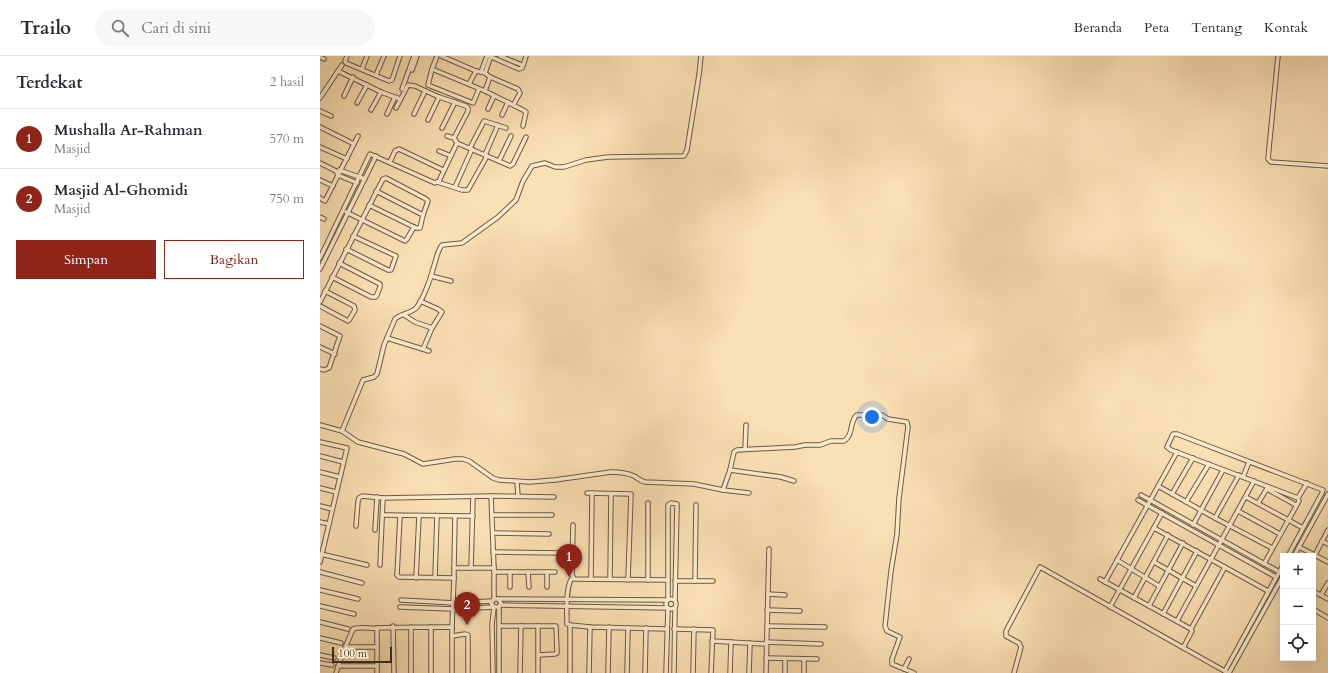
<!DOCTYPE html>
<html lang="id">
<head>
<meta charset="utf-8">
<style>
	:root { --surface:#fff; --page:#f7f7f7; --text:#2b2b33; --muted:#7c7c81; --line:#e1e1e2; --accent:#8f2418 }
	body { margin:0; font-family:Cardo,serif; background:var(--page); color:var(--text) }
	.controls { position:absolute; right:12px; bottom:12px; display:grid; overflow:hidden; border-radius:0px; box-shadow:0 4px 16px #0002 }
	.controls button { width:36px; height:36px; display:grid; place-items:center; padding:0; border:0; border-bottom:1px solid var(--line); background:var(--surface); color:var(--text); font:20px sans-serif }
	.scale { position:absolute; left:12px; bottom:10px; width:60px; box-sizing:border-box; padding-left:4px; border:2px solid #412c19; border-top:0; font-size:11px; line-height:14px; white-space:nowrap; color:#412c19; -webkit-text-stroke:3px #fceccf; paint-order:stroke }
	.you { position:absolute; left:552px; top:361px; width:14px; height:14px; margin:-10px; border:3px solid #fff; border-radius:50%; background:#1a73e8; box-shadow:0 0 0 6px #1a73e833 }
	.badge { display:grid; place-items:center; width:26px; height:26px; border-radius:50%; background:var(--accent); color:#fff; font-size:13px; font-weight:700 }
	.pin { position:absolute; translate:-50% -33px; filter:drop-shadow(0 1px 2px #0008) }
	.pin::after { content:''; position:absolute; top:21px; width:14px; height:12px; background:inherit; clip-path:polygon(0 0,100% 0,50% 100%) }
	.list { margin:0; padding:0; list-style:none }
	h2 { display:flex; justify-content:space-between; align-items:center; height:52px; margin:0; padding:0 16px; font-size:17px }
	h2 small { font-size:13px; font-weight:400; color:var(--muted) }
	.list li { display:grid; grid-template-columns:26px 1fr auto; gap:12px; align-items:center; box-sizing:border-box; height:60px; padding:0 16px; border-top:1px solid var(--line) }
	.list b { display:block; font-size:15px; white-space:nowrap }
	.list p { margin:0; font-size:13px; white-space:nowrap; color:var(--muted) }
	.list em { font-size:13px; font-style:normal; color:var(--muted) }
	.actions { display:flex; gap:8px; padding:12px 16px }
	.actions a { flex:1; padding:9px 0; border:1px solid var(--accent); border-radius:0px; text-align:center; font-size:14px; color:var(--accent) }
	.actions .main { background:var(--accent); color:#fff }
	.icon { flex:none; width:22px; height:22px; fill:none; stroke:currentColor; stroke-width:2; stroke-linecap:round; stroke-linejoin:round }
	.map { position:relative; flex:none; width:1008px; height:617px; overflow:hidden }
	header { display:flex; align-items:center; gap:24px; box-sizing:border-box; height:56px; padding:0 20px; background:var(--surface); border-bottom:1px solid var(--line) }
	header strong { font-size:19px }
	nav { display:flex; gap:22px; margin-inline-start:auto; font-size:14px }
	.search { width:280px; height:36px; background:var(--page); display:flex; align-items:center; gap:10px; box-sizing:border-box; padding:0 14px; border-radius:22px; color:var(--muted); font-size:15px }
	main { display:flex }
	aside { flex:1; background:var(--surface) }
	.map>svg:first-child { display:block }
	.lines { fill:none; stroke-linecap:round; stroke-linejoin:round }
	.minor-casing { stroke:#6f5940; stroke-width:5.5 }
	.minor { stroke:#fceccf; stroke-width:3.5 }
</style>
</head>
<body>
<header>
<strong>Trailo</strong>
<div class="search"><svg class="icon" aria-label="search" viewBox="0 0 24 24"><circle cx="10" cy="10" r="6"/><path d="M15 15l6 6"/></svg>Cari di sini</div>
<nav><a>Beranda</a><a>Peta</a><a>Tentang</a><a>Kontak</a></nav>
</header>
<main>
<aside>
<h2>Terdekat<small>2 hasil</small></h2>
<ul class="list">
<li><span class="badge">1</span><div><b>Mushalla Ar-Rahman</b><p>Masjid</p></div><em>570 m</em></li>
<li><span class="badge">2</span><div><b>Masjid Al-Ghomidi</b><p>Masjid</p></div><em>750 m</em></li>
</ul>
<div class="actions"><a class="main">Simpan</a><a>Bagikan</a></div>
</aside>
<div class="map">
<svg width="1008" height="617" viewBox="0 0 1008 617">
	<rect width="100%" height="100%" fill="#fae1b5"/>
	<filter id="stains"><feTurbulence type="fractalNoise" baseFrequency=".005" numOctaves="4"/><feColorMatrix values="0 0 0 0 .2 0 0 0 0 .09 0 0 0 0 .02 0 0 0 .5 -.17"/></filter>
	<radialGradient id="worn" r=".72"><stop offset=".6" stop-color="#630" stop-opacity="0"/><stop offset="1" stop-color="#630" stop-opacity=".3"/></radialGradient>
	<g class="lines">
		<g class="minor-casing">
			<g id="minor">
				<path d="M27 0 25 5 26 7 69 25 72 24 80 0"/>
				<path d="M117 0 112 13 108 29 153 47 159 33"/>
				<path d="M121 0 156 15 165 17 170 21 198 33 200 37 194 48"/>
				<path d="M169 0 199 13 202 12V9L180 0"/>
				<path d="M958 0 948 103 951 106 1008 110"/>
				<path d="M0 1 4 3"/>
				<path d="M203 10 206 0"/>
				<path d="M42 13 47 0"/>
				<path d="M112 13 165 35 203 54 206 56 203 70"/>
				<path d="M92 14 97 0"/>
				<path d="M18 15 22 9"/>
				<path d="M161 16 167 0"/>
				<path d="M165 17 171 0"/>
				<path d="M56 19 64 0"/>
				<path d="M149 28 156 15"/>
				<path d="M82 33 94 0"/>
				<path d="M165 35 170 21"/>
				<path d="M24 40 33 21"/>
				<path d="M0 42 18 15 61 36 80 43"/>
				<path d="M37 47 47 29"/>
				<path d="M76 52 88 29 95 30 119 41 146 50 148 52V55L134 82"/>
				<path d="M168 53 174 40"/>
				<path d="M51 54 61 36"/>
				<path d="M0 55 11 60"/>
				<path d="M67 58 75 41"/>
				<path d="M94 58 105 35"/>
				<path d="M182 59 188 46"/>
				<path d="M108 64 119 41"/>
				<path d="M0 71 34 88"/>
				<path d="M122 72 135 46"/>
				<path d="M127 80 134 82 137 87 190 110 193 108 206 81"/>
				<path d="M0 91 27 103"/>
				<path d="M150 92 164 65 186 72"/>
				<path d="M119 95 131 100"/>
				<path d="M165 99 178 69"/>
				<path d="M179 105 191 80"/>
				<path d="M70 106 75 95 79 93 123 114"/>
				<path d="M0 107 16 115 18 119 37 127"/>
				<path d="M19 114 45 123"/>
				<path d="M0 124 13 130"/>
				<path d="M117 126 142 134H148L167 100"/>
				<path d="M135 131 152 93"/>
				<path d="M0 142 5 145 38 80"/>
				<path d="M49 149 96 172H100L103 159 56 135"/>
				<path d="M26 156 85 185 87 183 94 171"/>
				<path d="M0 161 4 163"/>
				<path d="M26 193 68 214H71L76 200 33 180"/>
				<path d="M0 202 50 98 115 127 119 125 137 87"/>
				<path d="M0 213 56 100"/>
				<path d="M111 220 131 225"/>
				<path d="M12 221 51 241H56L60 231V228L19 207"/>
				<path d="M100 245 118 253 122 256 112 272 103 293"/>
				<path d="M0 246 63 123 66 122 106 143 108 145 103 159"/>
				<path d="M0 250 28 265 29 264 35 254 34 250 5 235"/>
				<path d="M84 259 95 266 112 272"/>
				<path d="M0 270 20 280 9 312 4 314 0 313"/>
				<path d="M67 282 109 295"/>
				<path d="M0 291 15 298"/>
				<path d="M0 369 22 375 38 386 84 398 103 408 135 403H143L149 405 173 422 179 424 210 426 235 424 291 416C299 416 307 417 314 420 318 422 320 425 325 426L374 428 403 434 429 437"/>
				<path d="M22 375 43 324 54 321 57 318 64 289 75 263C81 257 91 258 97 251 103 243 111 222 113 213 116 205 117 195 122 189L142 187 178 161 196 144 203 125 212 110 225 107 235 111H244L266 104 288 101 364 100 367 94 379 19 381 0"/>
				<path d="M0 386 27 392 0 506"/>
				<path d="M425 393 426 369"/>
				<path d="M0 400 23 406"/>
				<path d="M410 414 461 421 474 425"/>
				<path d="M0 416 20 421"/>
				<path d="M923 421 929 406"/>
				<path d="M197 426 198 440"/>
				<path d="M838 430 895 462 952 492"/>
				<path d="M0 432 16 436"/>
				<path d="M947 433 976 449"/>
				<path d="M403 434 410 414 414 396 417 394 475 391 485 389H500L511 385H524C534 379 529 365 537 359H562L568 363 587 366 588 371 579 442 577 478 571 515 565 570 567 575 580 581 572 603V608L594 617"/>
				<path d="M267 437 311 438 308 524"/>
				<path d="M852 438 873 402"/>
				<path d="M821 439 963 518"/>
				<path d="M171 440 234 441"/>
				<path d="M926 441 983 472"/>
				<path d="M978 442 987 427"/>
				<path d="M818 444 956 521"/>
				<path d="M866 446 889 408"/>
				<path d="M938 447 948 431"/>
				<path d="M0 450 12 453"/>
				<path d="M918 455 960 478"/>
				<path d="M63 459 153 460"/>
				<path d="M172 459H232"/>
				<path d="M80 460 77 519 79 521 134 522V512H174"/>
				<path d="M895 462 919 419"/>
				<path d="M0 466 9 468"/>
				<path d="M253 469 252 519 254 523 348 524"/>
				<path d="M873 469 903 414"/>
				<path d="M36 470 38 445 39 442 42 440 63 442 171 440 174 512V543"/>
				<path d="M834 472 948 535"/>
				<path d="M55 474 57 441"/>
				<path d="M173 477 229 478"/>
				<path d="M1002 485 1008 488"/>
				<path d="M979 491 1008 506"/>
				<path d="M173 496 241 497"/>
				<path d="M1 498 47 509"/>
				<path d="M995 499 1008 474"/>
				<path d="M974 500 1008 438"/>
				<path d="M797 504 839 530"/>
				<path d="M834 506 876 530"/>
				<path d="M944 508 979 445 978 442 851 394 847 391 853 378H857L1003 434 1002 437 968 500"/>
				<path d="M60 509 63 442"/>
				<path d="M134 512 135 461"/>
				<path d="M151 512 153 441"/>
				<path d="M0 516 42 527"/>
				<path d="M174 516H235"/>
				<path d="M208 516 209 531"/>
				<path d="M227 516V531"/>
				<path d="M115 521 117 460"/>
				<path d="M253 521C245 529 247 556 247 568L250 569 270 571 347 573"/>
				<path d="M96 522 99 460"/>
				<path d="M271 523 272 437"/>
				<path d="M290 523 291 438"/>
				<path d="M780 523 871 573 872 575 863 592"/>
				<path d="M328 524V447"/>
				<path d="M355 525H393"/>
				<path d="M375 525 376 449"/>
				<path d="M785 526 857 396"/>
				<path d="M190 531V516"/>
				<path d="M0 534 38 543"/>
				<path d="M993 535 1008 543"/>
				<path d="M448 538 465 539"/>
				<path d="M1001 539 1008 527"/>
				<path d="M814 542 848 479"/>
				<circle cx="351" cy="548" r="5"/>
				<path d="M178 543 348 544V449L351 447 357 448V449L355 545"/>
				<path d="M81 544 134 547 172 545"/>
				<path d="M180 549 348 552 346 617"/>
				<path d="M0 550 34 558"/>
				<path d="M829 550 863 487"/>
				<path d="M80 551 133 553 173 551"/>
				<path d="M179 551H174L171 547 174 543H178L181 547 179 551V617"/>
				<path d="M790 551 842 457"/>
				<path d="M993 553 1008 562"/>
				<path d="M447 554 480 555"/>
				<path d="M843 558 877 495"/>
				<path d="M857 565 934 425"/>
				<path d="M0 566 28 573"/>
				<path d="M250 569V617"/>
				<path d="M73 570 74 617"/>
				<path d="M180 570H236L237 597 235 598 219 599"/>
				<path d="M447 570 505 571"/>
				<path d="M91 571V617"/>
				<path d="M132 571 134 522"/>
				<path d="M354 573 393 574 391 617"/>
				<path d="M871 573 905 511"/>
				<path d="M132 580 145 578 148 579V617"/>
				<path d="M0 582 21 587"/>
				<path d="M392 585 446 588"/>
				<path d="M446 586 501 588"/>
				<path d="M25 591H57"/>
				<path d="M0 599 14 602"/>
				<path d="M446 602 497 603"/>
				<path d="M0 607 12 609"/>
				<path d="M18 610H57"/>
				<path d="M584 613 589 603"/>
				<path d="M905 615 963 509"/>
				<path d="M16 617 22 599 33 573C40 570 50 573 58 572 83 571 107 571 132 571V617"/>
				<path d="M57 617V572"/>
				<path d="M111 617V571"/>
				<path d="M173 617 172 568 174 551"/>
				<path d="M200 617 201 570"/>
				<path d="M218 617V570"/>
				<path d="M269 617 270 571"/>
				<path d="M288 617 289 571"/>
				<path d="M307 617 308 572"/>
				<path d="M325 617 326 572"/>
				<path d="M354 617 355 552"/>
				<path d="M373 617 374 573"/>
				<path d="M410 617 411 586"/>
				<path d="M429 617 430 587"/>
				<path d="M446 617 449 493"/>
				<path d="M465 617V603"/>
				<path d="M484 617V603"/>
				<path d="M694 617 701 591 699 587 686 580V575L720 511 908 617"/>
				<path d="M909 617 963 520"/>
			</g>
		</g>
		<use href="#minor" class="minor"/>
	</g>
	<rect width="100%" height="100%" filter="url(#stains)"/>
	<rect width="100%" height="100%" fill="url(#worn)"/>
</svg>
<div class="controls">
<button>+</button>
<button>−</button>
<button><svg class="icon" aria-label="locate" viewBox="0 0 24 24"><circle cx="12" cy="12" r="6"/><path d="M12 2v4M12 18v4M2 12h4M18 12h4"/></svg></button>
</div>
<div class="scale">100 m</div>
<div class="you"></div>
<div class="pin badge" style="left:249px;top:521px">1</div>
<div class="pin badge" style="left:147px;top:569px">2</div>
</div>
</main>
</body>
</html>
